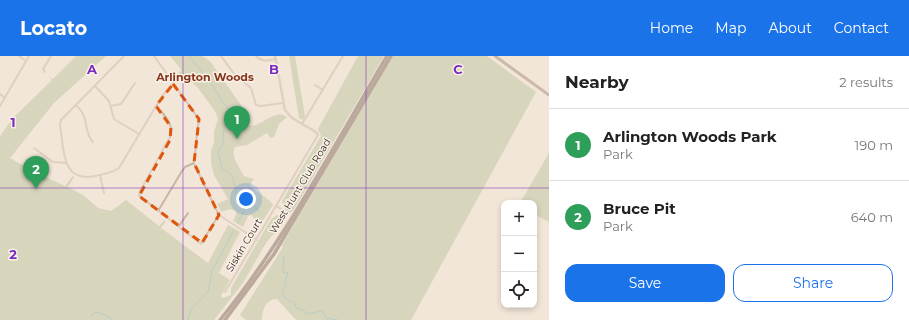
<!DOCTYPE html>
<html lang="en">
<head>
<meta charset="utf-8">
<style>
	:root { --surface:#fff; --page:#f6f6f6; --text:#222; --muted:#767676; --line:#e0e0e0; --accent:#1a73e8 }
	body { margin:0; font-family:Montserrat,sans-serif; background:var(--page); color:var(--text) }
	.controls { position:absolute; right:12px; bottom:12px; display:grid; overflow:hidden; border-radius:8px; box-shadow:0 2px 6px #0003 }
	.controls button { width:36px; height:36px; display:grid; place-items:center; padding:0; border:0; border-bottom:1px solid var(--line); background:var(--surface); color:var(--text); font:20px sans-serif }
	.you { position:absolute; left:246px; top:143px; width:14px; height:14px; margin:-10px; border:3px solid #fff; border-radius:50%; background:#1a73e8; box-shadow:0 0 0 6px #1a73e833 }
	.badge { display:grid; place-items:center; width:26px; height:26px; border-radius:50%; background:var(--accent); color:#fff; font-size:13px; font-weight:700 }
	.pin { position:absolute; translate:-50% -33px; filter:drop-shadow(0 1px 2px #0008) }
	.pin::after { content:''; position:absolute; top:21px; width:14px; height:12px; background:inherit; clip-path:polygon(0 0,100% 0,50% 100%) }
	.list { margin:0; padding:0; list-style:none }
	h2 { display:flex; justify-content:space-between; align-items:center; height:52px; margin:0; padding:0 16px; font-size:17px }
	h2 small { font-size:13px; font-weight:400; color:var(--muted) }
	.list li { display:grid; grid-template-columns:26px 1fr auto; gap:12px; align-items:center; box-sizing:border-box; height:72px; padding:0 16px; border-top:1px solid var(--line) }
	.list b { display:block; font-size:15px; white-space:nowrap }
	.list p { margin:0; font-size:13px; white-space:nowrap; color:var(--muted) }
	.list em { font-size:13px; font-style:normal; color:var(--muted) }
	.actions { display:flex; gap:8px; padding:12px 16px }
	.actions a { flex:1; padding:9px 0; border:1px solid var(--accent); border-radius:12px; text-align:center; font-size:14px; color:var(--accent) }
	.actions .main { background:var(--accent); color:#fff }
	.icon { flex:none; width:22px; height:22px; fill:none; stroke:currentColor; stroke-width:2; stroke-linecap:round; stroke-linejoin:round }
	.map { position:relative; flex:none; width:549px; height:264px; overflow:hidden }
	header { display:flex; align-items:center; gap:24px; box-sizing:border-box; height:56px; padding:0 20px; background:var(--accent); color:#fff }
	header strong { font-size:19px }
	nav { display:flex; gap:22px; margin-inline-start:auto; font-size:14px }
	main { display:flex }
	aside { flex:1; background:var(--surface) }
	.map>svg:first-child { display:block }
	.green { fill:#b5c199 }
	.lines { fill:none; stroke-linecap:round; stroke-linejoin:round }
	.stream { stroke:#77afb0; stroke-width:1 }
	.minor { stroke:#cab5a5; stroke-width:2 }
	.tertiary { stroke:#cab5a5; stroke-width:2.5 }
	.secondary { stroke:#9e8476; stroke-width:3 }
	.primary { stroke:#786157; stroke-width:3.5 }
	.marked { fill:none; stroke:#df570d; stroke-width:3; stroke-dasharray:8 5; stroke-linejoin:round }
	.grid { fill:none; stroke:#7b2cbf; stroke-width:1; stroke-opacity:0.55 }
	.labels { text-anchor:middle; dominant-baseline:central; stroke-width:3; stroke-linejoin:round; paint-order:stroke }
	.street-label { font-size:10px; fill:#362b26; stroke:#faf0e6 }
	.neighbourhood-label { font-size:11px; font-weight:bold; fill:#87341d; stroke:#faf0e6 }
	.grid-label { font-size:13px; text-anchor:middle; font-weight:bold; fill:#7b2cbf; stroke:#faf0e6; stroke-width:3; stroke-linejoin:round; paint-order:stroke }
</style>
</head>
<body>
<header>
<strong>Locato</strong>
<nav><a>Home</a><a>Map</a><a>About</a><a>Contact</a></nav>
</header>
<main>
<div class="map">
<svg width="549" height="264" viewBox="0 0 549 264">
	<rect width="100%" height="100%" fill="#f2e6d9"/>
	<g class="green">
		<path d="M76 0H106L54 47 10 102 35 116 65 130 73 120 74 121 68 131 83 139 98 152 111 155 126 144 159 170 164 164 166 165 161 172 208 207 228 169 240 176 219 217 230 224 221 240 223 242 231 239V232L271 163 277 159H286L284 165 266 187 243 227 214 264H0V80L13 62 52 24 48 20 53 23Z"/>
		<path d="M170 0H202L210 5 243 52V59L249 60 247 69C261 74 273 51 287 61L279 68 274 81 271 82 267 77 247 89 235 91C230 100 240 112 244 120L254 123 250 129C258 139 265 138 273 149L260 169 251 159 248 160 243 171 233 165 236 159V155L230 153 221 156 217 148 228 143 214 119 211 107V94L214 87V76L218 63 215 55 198 32 193 27 187 26 186 20 181 18 174 22 173 21 181 15V13Z"/>
		<path d="M289 0H295L305 60 303 64 299 62Z"/>
		<path d="M358 0H384L293 155 289 157 286 155 282 145 321 80 318 73Z"/>
		<path d="M393 0H487L536 36 411 264H298L295 263 277 243C266 243 262 254 262 264H246L240 259 283 191 282 189Z"/>
		<path d="M549 97V166L534 158V147H520Z"/>
	</g>
	<g class="lines">
		<g class="stream">
			<path d="M189 0C201 14 212 27 221 43 224 49 231 55 233 61L224 71 223 88 218 96 222 113C235 117 233 129 238 138 243 147 254 148 260 156"/>
			<path d="M238 166 248 148"/>
			<path d="M282 201 284 202 283 216 288 217 285 225 286 230 282 234 284 241 291 246H294L297 253 300 252 308 258 322 255 326 262 338 264"/>
			<path d="M91 260 95 256 104 258 113 264"/>
			<path d="M188 264 191 253 208 236 212 215 234 174"/>
		</g>
		<g class="minor">
			<path d="M19 0 26 5"/>
			<path d="M124 0 61 64 60 69C64 93 61 127 95 120 104 118 112 117 119 112L162 40 173 28"/>
			<path d="M154 0 199 63 194 107 219 159 257 184"/>
			<path d="M221 0 235 19 251 32 256 49 261 50 282 47"/>
			<path d="M256 0C262 6 267 5 275 3"/>
			<path d="M45 16 43 13 51 0"/>
			<path d="M315 29 323 34"/>
			<path d="M95 30 109 45 114 63 139 78"/>
			<path d="M0 38 5 42"/>
			<path d="M76 49C91 63 82 74 93 86"/>
			<path d="M0 50 29 0"/>
			<path d="M111 50 121 48 135 27"/>
			<path d="M156 50C164 58 173 68 171 79L140 135 139 140 201 188 219 159"/>
			<path d="M302 68 343 0"/>
			<path d="M34 92 53 106 66 107"/>
			<path d="M100 119 104 137"/>
			<path d="M277 150 282 154"/>
			<path d="M158 155 182 115 185 111 194 107"/>
			<path d="M179 170 188 157"/>
			<path d="M225 236 318 79"/>
		</g>
		<path class="tertiary" d="M275 0 285 54 292 62 316 76 318 79"/>
		<path class="secondary" d="M495 0 549 39"/>
		<g class="primary">
			<path d="M220 264C286 183 334 89 387 0"/>
			<path d="M225 264 274 198 391 0"/>
		</g>
	</g>
	<path d="M0 0H549V264H0ZM173 28 199 63 194 107 219 159 202 187 139 140 170 84 171 71 156 50Z" fill="#f2e6d9" fill-opacity=".55" fill-rule="evenodd"/>
	<path class="marked" d="M173 28 199 63 194 107 219 159 202 187 139 140 170 84 171 71 156 50Z"/>
	<path class="grid" d="M183 0V264M366 0V264M0 132H549"/>
	<g class="labels">
		<g class="street-label">
			<text transform="translate(300 130) rotate(-59)">West Hunt Club Road</text>
			<text transform="translate(244 189) rotate(-59)">Siskin Court</text>
		</g>
		<g class="neighbourhood-label">
			<text x="205" y="21">Arlington Woods</text>
		</g>
	</g>
	<g class="grid-label">
		<text x="92" y="18">A</text>
		<text x="274" y="18">B</text>
		<text x="458" y="18">C</text>
		<text x="13" y="71">1</text>
		<text x="13" y="203">2</text>
	</g>
</svg>
<div class="controls">
<button>+</button>
<button>−</button>
<button><svg class="icon" aria-label="locate" viewBox="0 0 24 24"><circle cx="12" cy="12" r="6"/><path d="M12 2v4M12 18v4M2 12h4M18 12h4"/></svg></button>
</div>
<div class="you"></div>
<div class="pin badge" style="left:237px;top:83px;background:#2e9e5b">1</div>
<div class="pin badge" style="left:36px;top:133px;background:#2e9e5b">2</div>
</div>
<aside>
<h2>Nearby<small>2 results</small></h2>
<ul class="list">
<li><span class="badge" style="background:#2e9e5b">1</span><div><b>Arlington Woods Park</b><p>Park</p></div><em>190 m</em></li>
<li><span class="badge" style="background:#2e9e5b">2</span><div><b>Bruce Pit</b><p>Park</p></div><em>640 m</em></li>
</ul>
<div class="actions"><a class="main">Save</a><a>Share</a></div>
</aside>
</main>
</body>
</html>
